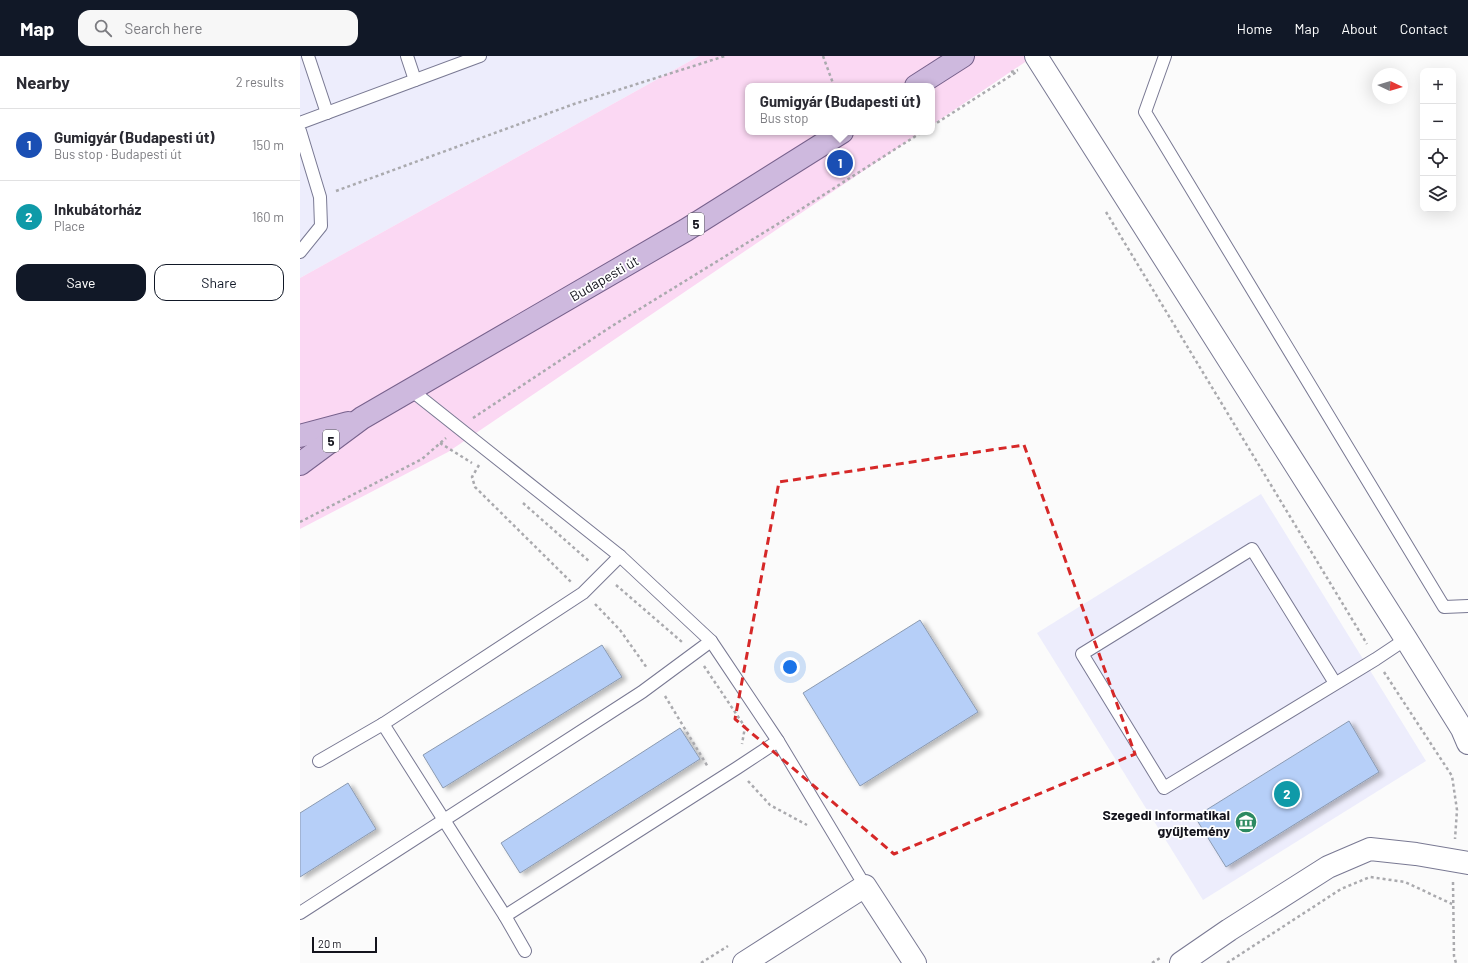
<!DOCTYPE html>
<html lang="en">
<head>
<meta charset="utf-8">
<style>
	:root { --surface:#fff; --page:#f7f7f7; --text:#2b2b33; --muted:#7c7c81; --line:#e1e1e2; --accent:#111827 }
	body { margin:0; font-family:Barlow,sans-serif; background:var(--page); color:var(--text) }
	.controls { position:absolute; right:12px; top:12px; display:grid; overflow:hidden; border-radius:8px; box-shadow:0 4px 16px #0002 }
	.controls button { width:36px; height:36px; display:grid; place-items:center; padding:0; border:0; border-bottom:1px solid var(--line); background:var(--surface); color:var(--text); font:20px sans-serif }
	.compass { position:absolute; left:1072px; top:12px; width:36px; height:36px; border-radius:50%; background:var(--surface); box-shadow:0 4px 16px #0002; rotate:94deg }
	.scale { position:absolute; left:12px; bottom:10px; width:65px; box-sizing:border-box; padding-left:4px; border:2px solid #14141d; border-top:0; font-size:11px; line-height:14px; white-space:nowrap; color:#14141d; -webkit-text-stroke:3px #fff; paint-order:stroke }
	.you { position:absolute; left:490px; top:611px; width:14px; height:14px; margin:-10px; border:3px solid #fff; border-radius:50%; background:#1a73e8; box-shadow:0 0 0 6px #1a73e833 }
	.badge { display:grid; place-items:center; width:26px; height:26px; border-radius:50%; background:var(--accent); color:#fff; font-size:13px; font-weight:700 }
	.pin { position:absolute; translate:-50% -50%; border:2px solid #fff; box-shadow:0 1px 4px #0006 }
	.popup { position:absolute; left:445px; top:27px; width:190px; height:52px; box-sizing:border-box; display:grid; place-content:center; border-radius:8px; background:var(--surface); filter:drop-shadow(0 1px 3px #0005); font-size:13px; white-space:nowrap; color:var(--muted) }
	.popup b { font-size:15px; color:var(--text) }
	.popup::after { content:''; position:absolute; left:50%; top:100%; margin-left:-8px; border:8px solid transparent; border-top-color:var(--surface) }
	.list { margin:0; padding:0; list-style:none }
	h2 { display:flex; justify-content:space-between; align-items:center; height:52px; margin:0; padding:0 16px; font-size:17px }
	h2 small { font-size:13px; font-weight:400; color:var(--muted) }
	.list li { display:grid; grid-template-columns:26px 1fr auto; gap:12px; align-items:center; box-sizing:border-box; height:72px; padding:0 16px; border-top:1px solid var(--line) }
	.list b { display:block; font-size:15px; white-space:nowrap }
	.list p { margin:0; font-size:13px; white-space:nowrap; color:var(--muted) }
	.list em { font-size:13px; font-style:normal; color:var(--muted) }
	.actions { display:flex; gap:8px; padding:12px 16px }
	.actions a { flex:1; padding:9px 0; border:1px solid var(--accent); border-radius:12px; text-align:center; font-size:14px; color:var(--accent) }
	.actions .main { background:var(--accent); color:#fff }
	.icon { flex:none; width:22px; height:22px; fill:none; stroke:currentColor; stroke-width:2; stroke-linecap:round; stroke-linejoin:round }
	.map { position:relative; flex:none; width:1168px; height:907px; overflow:hidden }
	header { display:flex; align-items:center; gap:24px; box-sizing:border-box; height:56px; padding:0 20px; background:var(--accent); color:#fff }
	header strong { font-size:19px }
	nav { display:flex; gap:22px; margin-inline-start:auto; font-size:14px }
	.search { width:280px; height:36px; background:var(--page); display:flex; align-items:center; gap:10px; box-sizing:border-box; padding:0 14px; border-radius:12px; color:var(--muted); font-size:15px }
	main { display:flex }
	aside { flex:1; background:var(--surface) }
	.map>svg:first-child { display:block }
	.built { fill:#ededfc }
	.green { fill:#fbd8f3 }
	.building { fill:#b6cff8; stroke:#8b9ab1; filter:url(#shadow) }
	.lines { fill:none; stroke-linecap:round; stroke-linejoin:round }
	.service-casing { stroke:#797993; stroke-width:14 }
	.minor-casing { stroke:#797993; stroke-width:24 }
	.primary-casing { stroke:#77618c; stroke-width:24 }
	.path { stroke:#aaaaae; stroke-width:2.5; stroke-dasharray:3 3; stroke-linecap:butt }
	.service { stroke:#fff; stroke-width:12 }
	.minor { stroke:#fff; stroke-width:22 }
	.primary { stroke:#ceb9de; stroke-width:22 }
	.marked { fill:none; stroke:#d62828; stroke-width:3; stroke-dasharray:8 5; stroke-linejoin:round }
	.labels { text-anchor:middle; dominant-baseline:central; stroke-width:3.5; stroke-linejoin:round; paint-order:stroke }
	.shield { fill:#fff; stroke:#5a5a61; stroke-width:1 }
	.shield-label { font-size:13px; font-weight:bold; fill:#14141d }
	.street-label { font-size:14px; fill:#14141d; stroke:#fff }
	.poi-label { font-size:14px; font-weight:bold; fill:#14141d; stroke:#fff; text-anchor:end }
</style>
</head>
<body>
<header>
<strong>Map</strong>
<div class="search"><svg class="icon" aria-label="search" viewBox="0 0 24 24"><circle cx="10" cy="10" r="6"/><path d="M15 15l6 6"/></svg>Search here</div>
<nav><a>Home</a><a>Map</a><a>About</a><a>Contact</a></nav>
</header>
<main>
<aside>
<h2>Nearby<small>2 results</small></h2>
<ul class="list">
<li><span class="badge" style="background:#1a4fb4">1</span><div><b>Gumigyár (Budapesti út)</b><p>Bus stop · Budapesti út</p></div><em>150 m</em></li>
<li><span class="badge" style="background:#0f9aa8">2</span><div><b>Inkubátorház</b><p>Place</p></div><em>160 m</em></li>
</ul>
<div class="actions"><a class="main">Save</a><a>Share</a></div>
</aside>
<div class="map">
<svg width="1168" height="907" viewBox="0 0 1168 907">
	<defs>
		<filter id="shadow"><feDropShadow dx="4.5" dy="2.5" stdDeviation="2" flood-color="#0004"/></filter>
	</defs>
	<rect width="100%" height="100%" fill="#fbfbfb"/>
	<g class="built">
		<path d="M0 0H399L0 222Z"/>
		<path d="M961 438 1126 705 903 844 737 577Z"/>
	</g>
	<path class="green" d="M399 0H734L632 69V30H448V76H621L148 396 0 473V222Z"/>
	<g class="building">
		<path d="M620 564 678 656 560 730 503 637Z"/>
		<path d="M302 589 322 621 143 732 123 699Z"/>
		<path d="M1049 665 1079 716 926 811 895 761Z"/>
		<path d="M380 672 400 703 220 817 201 787Z"/>
		<path d="M48 727 76 773 0 821V757Z"/>
	</g>
	<g class="lines">
		<g class="service-casing">
			<g id="service">
				<path d="M8 0 27 57"/>
				<path d="M107 0 115 24"/>
				<path d="M865 0 845 56 1144 551 1168 550"/>
				<path d="M0 67 180 0"/>
				<path d="M0 75 20 141 21 170 0 196"/>
				<path d="M111 334 320 500 411 585 478 685 565 830"/>
				<path d="M1035 627 952 493 782 598 864 732 1076 603 1106 583"/>
				<path d="M83 668 205 860 225 895"/>
				<path d="M19 705 83 668 283 537 320 500"/>
				<path d="M0 857 342 636 411 585"/>
				<path d="M205 860 437 712 478 685"/>
			</g>
		</g>
		<g class="minor-casing">
			<g id="minor">
				<path d="M736 0 1106 583 1162 673 1168 687"/>
				<path d="M444 907 565 830 615 907"/>
				<path d="M881 907 929 874 1028 811 1070 793 1116 798 1168 807"/>
			</g>
		</g>
		<g class="primary-casing">
			<g id="primary">
				<path d="M616 30 663 0"/>
				<path d="M0 380 48 367"/>
				<path d="M0 408 62 362 386 174 542 76"/>
			</g>
		</g>
		<g class="path">
			<path d="M523 0 534 30"/>
			<path d="M711 16 718 14"/>
			<path d="M632 70 718 15"/>
			<path d="M36 135 274 48 425 0"/>
			<path d="M806 156 1067 588"/>
			<path d="M173 362 312 270 481 166 622 76"/>
			<path d="M140 387 172 407"/>
			<path d="M179 409 172 421 175 431 271 526"/>
			<path d="M223 447 290 506"/>
			<path d="M0 466 122 403 146 382"/>
			<path d="M316 529 382 586"/>
			<path d="M295 548 320 574 347 612"/>
			<path d="M404 610 445 671 442 688"/>
			<path d="M1084 616 1152 720 1157 754 1155 783"/>
			<path d="M365 640 408 711"/>
			<path d="M448 725 470 749 507 769"/>
			<path d="M1153 826 1154 900 1156 907"/>
			<path d="M401 907 428 890"/>
			<path d="M852 907 860 902"/>
			<path d="M927 907 1041 833 1070 821 1105 826 1152 848"/>
		</g>
		<use href="#service" class="service"/>
		<use href="#minor" class="minor"/>
		<use href="#primary" class="primary"/>
	</g>
	<path class="marked" d="M724 389 835 698 594 798 435 663 479 426Z"/>
	<defs>
		<g id="museum-disc" transform="scale(1.15)"><circle r="9.5" fill="#2c8a61" stroke="#fff"/><path d="M0-6L6-3V-2H-6V-3ZM-5-1h2V3h-2ZM-1-1h2V3h-2ZM3-1h2V3H3ZM-6 4H6V6H-6Z" fill="#fff"/></g>
	</defs>
	<g fill-rule="evenodd">
		<use href="#museum-disc" x="946" y="766"/>
	</g>
	<g class="labels">
		<g class="shield">
			<rect x="388" y="157" width="16" height="22" rx="3"/>
			<rect x="23" y="374" width="16" height="22" rx="3"/>
		</g>
		<g class="shield-label">
			<text x="396" y="168">5</text>
			<text x="31" y="385">5</text>
		</g>
		<g class="street-label">
			<text transform="translate(304 222) rotate(-30)">Budapesti út</text>
		</g>
		<g class="poi-label">
			<text x="930" y="758">Szegedi informatikai<tspan x="930" dy="16">gyűjtemény</tspan></text>
		</g>
	</g>
</svg>
<div class="controls">
<button>+</button>
<button>−</button>
<button><svg class="icon" aria-label="locate" viewBox="0 0 24 24"><circle cx="12" cy="12" r="6"/><path d="M12 2v4M12 18v4M2 12h4M18 12h4"/></svg></button>
<button><svg class="icon" aria-label="layers" viewBox="0 0 24 24"><path d="M12 4l9 5-9 5-9-5zM3 14l9 5 9-5"/></svg></button>
</div>
<svg class="compass" viewBox="-18 -18 36 36"><path d="M0-13l5 13h-10z" fill="#e53935"/><path d="M0 13l5-13h-10z" fill="#7c7c81"/></svg>
<div class="scale">20 m</div>
<div class="you"></div>
<div class="pin badge" style="left:540px;top:107px;background:#1a4fb4">1</div>
<div class="popup"><b>Gumigyár (Budapesti út)</b>Bus stop</div>
<div class="pin badge" style="left:987px;top:738px;background:#0f9aa8">2</div>
</div>
</main>
</body>
</html>
